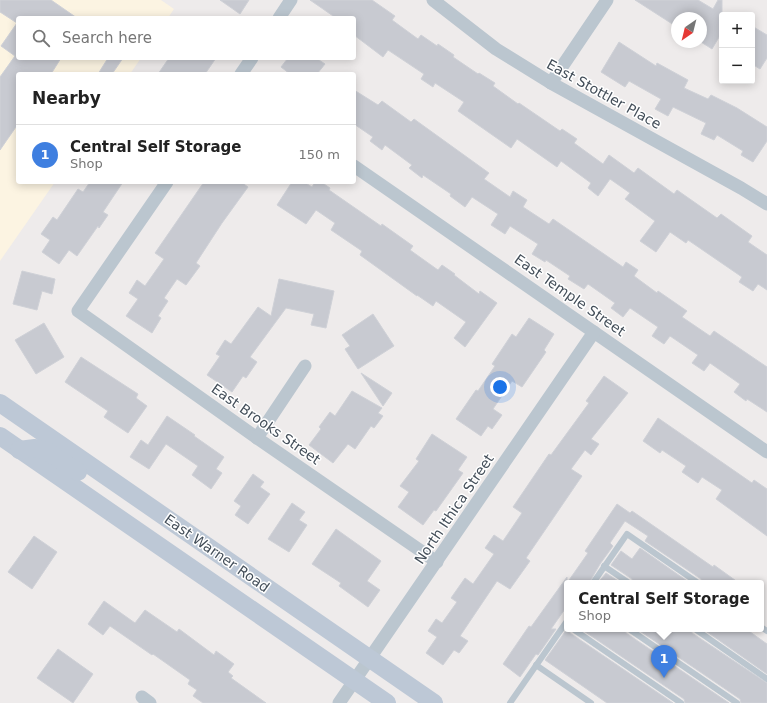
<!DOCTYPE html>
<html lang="en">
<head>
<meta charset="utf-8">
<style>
	:root { --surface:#fff; --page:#f2f2f2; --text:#222; --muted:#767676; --line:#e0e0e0; --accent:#ea580c }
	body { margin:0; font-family:"DejaVu Sans",sans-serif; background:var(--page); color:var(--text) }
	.controls { position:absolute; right:12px; top:12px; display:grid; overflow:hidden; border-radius:4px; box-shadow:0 2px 10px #0003 }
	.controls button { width:36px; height:36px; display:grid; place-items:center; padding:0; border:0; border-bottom:1px solid var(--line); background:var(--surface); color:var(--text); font:20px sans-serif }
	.compass { position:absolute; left:671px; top:12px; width:36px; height:36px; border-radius:50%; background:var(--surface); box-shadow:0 2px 10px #0003; rotate:215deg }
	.you { position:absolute; left:500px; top:387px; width:14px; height:14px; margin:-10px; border:3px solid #fff; border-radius:50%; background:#1a73e8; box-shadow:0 0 0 6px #1a73e833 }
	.badge { display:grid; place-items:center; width:26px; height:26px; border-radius:50%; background:var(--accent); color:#fff; font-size:13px; font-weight:700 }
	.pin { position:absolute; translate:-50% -33px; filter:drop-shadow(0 1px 2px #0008) }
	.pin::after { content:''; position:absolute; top:21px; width:14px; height:12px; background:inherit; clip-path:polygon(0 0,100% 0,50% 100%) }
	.popup { position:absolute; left:564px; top:580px; width:200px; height:52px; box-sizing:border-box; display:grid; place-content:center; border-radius:4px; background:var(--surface); filter:drop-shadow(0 1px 3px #0005); font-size:13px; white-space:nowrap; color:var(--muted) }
	.popup b { font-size:15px; color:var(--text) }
	.popup::after { content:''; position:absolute; left:50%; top:100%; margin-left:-8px; border:8px solid transparent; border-top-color:var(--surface) }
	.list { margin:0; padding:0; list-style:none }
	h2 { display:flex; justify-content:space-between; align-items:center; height:52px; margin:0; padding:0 16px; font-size:17px }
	h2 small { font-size:13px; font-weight:400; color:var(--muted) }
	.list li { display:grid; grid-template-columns:26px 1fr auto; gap:12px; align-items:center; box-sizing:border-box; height:60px; padding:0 16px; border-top:1px solid var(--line) }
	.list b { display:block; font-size:15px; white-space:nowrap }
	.list p { margin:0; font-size:13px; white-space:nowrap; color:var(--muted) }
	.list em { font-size:13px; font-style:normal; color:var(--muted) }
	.icon { flex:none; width:22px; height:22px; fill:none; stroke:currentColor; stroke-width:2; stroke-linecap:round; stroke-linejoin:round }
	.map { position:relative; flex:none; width:767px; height:703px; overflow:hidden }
	.search { position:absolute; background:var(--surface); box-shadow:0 2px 10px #0003; left:16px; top:16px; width:340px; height:44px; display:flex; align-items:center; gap:10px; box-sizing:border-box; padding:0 14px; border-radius:4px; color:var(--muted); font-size:15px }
	.panel { position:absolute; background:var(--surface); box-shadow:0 2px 10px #0003; left:16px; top:72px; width:340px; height:112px; border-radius:4px }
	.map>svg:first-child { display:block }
	.commercial { fill:#fcf4e2 }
	.building { fill:#c8cad1; stroke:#cfd1d7 }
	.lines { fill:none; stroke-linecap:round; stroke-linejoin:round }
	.service { stroke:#bbc6cf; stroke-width:6 }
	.minor { stroke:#bbc6cf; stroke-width:13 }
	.secondary { stroke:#bdc8d6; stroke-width:18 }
	.labels { text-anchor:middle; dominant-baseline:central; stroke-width:3; stroke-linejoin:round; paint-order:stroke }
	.street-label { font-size:14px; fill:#434e59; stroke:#fff }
</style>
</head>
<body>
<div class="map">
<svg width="767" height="703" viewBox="0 0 767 703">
	<rect width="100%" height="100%" fill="#eeebeb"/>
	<path class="commercial" d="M0 0H161L174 9 168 18H18V58H141L130 74H18V182H55L0 261Z"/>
	<g class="building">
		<path d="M0 0H51L77 18H18V58H61L51 74H18V124L0 150V77L15 56 1 46 17 23 0 12Z"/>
		<path d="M220 0H249L240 14Z"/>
		<path d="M310 0H372L395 16 392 20 418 39 421 35 437 46 438 44 454 55 453 57 478 74 479 73 495 83 493 86 518 104 519 103 560 131 562 129 577 139 574 143 603 164 609 155 634 173 638 168 674 194 677 190 717 218 721 214 752 236 748 242 767 255V290L758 284 753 291 739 282 742 277 688 240 686 243 670 232 656 252 640 241 655 221 625 199 630 193 610 179 598 196 588 188 591 183 561 161 557 167 517 139 511 148 458 111 464 102 435 83 433 87 421 79 424 74 388 50 383 57 354 35V18H336Z"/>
		<path d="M635 0H698L713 9 718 0H722V32L712 49 701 42V18H677V27Z"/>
		<path d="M752 26 767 35V58L760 69 752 64Z"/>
		<path d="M619 42 656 66 657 63 688 80 684 88 708 99 711 95 737 108 767 127V141L753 162 741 155 743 151 717 135 714 140 701 134 706 123 673 107 668 116 655 109 661 99 629 81 625 87 601 72Z"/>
		<path d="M108 58H123L112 74H98Z"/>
		<path d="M169 58H216L205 74H158Z"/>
		<path d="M288 58H316L325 64 317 74H290L281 67Z"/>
		<path d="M354 90 378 105 382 101 411 122 414 119 489 173 484 179 510 197 513 191 527 200 523 207 549 224 553 219 623 267 626 262 638 270 634 276 657 293 658 291 687 311 682 317 710 336 714 331 767 367V412L747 399 746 401 734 392 740 384 710 363 704 371 692 363 698 355 670 336 664 344 652 336 658 327 630 308 623 317 611 308 615 303 588 284 584 289 568 279 570 276 546 260 545 262 532 254 538 244 510 226 505 234 491 225 498 214 472 197 465 207 450 196 451 194 423 175 422 178 409 168 412 165 385 145 382 150 370 141 373 137 354 124Z"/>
		<path d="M90 182H123L103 212 108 215 99 228 98 226 77 256 69 250 59 264 42 252 50 240 41 234 53 217 57 220 78 189 83 192Z"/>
		<path d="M204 182H241L248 187 222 223 196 263 200 266 186 285 177 279 164 298 168 301 158 316 161 318 152 333 126 316 138 299 129 293 137 280 145 286 164 259 155 253Z"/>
		<path d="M292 182H304L312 187 315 182H321L330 188 329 190 381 226 382 224 413 246 410 250 438 270 442 265 455 274 454 275 479 294 480 291 497 303 465 347 454 338 466 322 436 301 433 306 417 295V296L360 255 362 251 331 230 335 223 316 210 306 224 277 205Z"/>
		<path d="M22 271 55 279 52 294 42 291 37 310 13 304Z"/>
		<path d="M279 279 334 291 326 328 311 325 314 314 286 308 250 357 257 362 246 378 243 376 232 392 207 375 220 356 216 354 225 340 231 344 258 307 271 316Z"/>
		<path d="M373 314 394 346 358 369 345 349 350 346 342 335Z"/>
		<path d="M529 318 554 334 544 350 546 352 522 387 512 381 493 409 502 415 492 429 488 426 481 436 456 419 476 390 478 391 495 366 492 364 512 334 516 337Z"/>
		<path d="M44 323 64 357 36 374 15 340Z"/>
		<path d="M81 357 138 394 136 398 147 406 128 433 104 417 108 411 65 382Z"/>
		<path d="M361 373 392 393 383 406Z"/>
		<path d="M604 376 628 393 591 439 599 444 591 455 585 450 571 469 582 476 526 558 530 561 510 589 497 581 460 636 468 641 459 653 454 650 443 665 426 653 437 637 428 631 436 619 442 623 457 602 451 598 465 578 473 584 494 554 485 548 494 535 503 541 522 513 513 507 549 454 551 455 589 403 586 401Z"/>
		<path d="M352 391 382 408 378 413 383 416 374 428 371 426 355 449 348 444 333 463 309 445 321 429 319 427 330 412 335 416Z"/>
		<path d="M167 416 195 435 194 436 224 457 216 469 222 473 211 489 192 475 198 466 166 444 149 469 130 457 141 440 148 445Z"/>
		<path d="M658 418 752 483 754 480 767 489V536L716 499 722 490 702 477 698 483 682 472 686 466 662 450 660 453 643 441Z"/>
		<path d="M432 434 467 457 458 470 463 473 436 511 434 510 423 525 398 507 409 492 400 486 419 461 416 459Z"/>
		<path d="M253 474 264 482 260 487 270 494 248 524 235 515 241 506 234 501Z"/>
		<path d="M292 503 305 512 299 520 307 525 289 552 268 539Z"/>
		<path d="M617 504 630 513 632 511 713 567 714 565 739 583H702L701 579 645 541 648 536 625 521 610 543 613 546 600 564 589 583H567L588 553 585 551Z"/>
		<path d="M336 529 381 561 367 581 380 590 368 607 339 586 341 583 312 564Z"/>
		<path d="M34 536 57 552 32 589 8 572Z"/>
		<path d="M640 548 690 583H633L632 579 611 565 621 551 632 559Z"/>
		<path d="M606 573 621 583H598Z"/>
		<path d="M567 577V606L551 629H556L538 655 536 654 520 677 503 664 529 626 531 627Z"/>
		<path d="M104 601 135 623 145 610 177 632 179 629 214 655 216 651 234 664 228 672 233 676 231 678 266 703H203L193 696 197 690 188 684 190 680 153 654 152 655 110 626 103 635 88 624Z"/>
		<path d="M567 629H569L570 633 673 703H607L545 660Z"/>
		<path d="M581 629H625L626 633 729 703H685L684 699Z"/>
		<path d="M637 629H691L692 633 767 683V703H741L740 699Z"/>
		<path d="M703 629H746L767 644V674Z"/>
		<path d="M58 649 93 674 73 703 37 678Z"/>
	</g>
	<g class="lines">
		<g class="service">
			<path d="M604 566 629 583"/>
			<path d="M593 583 627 534 698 583"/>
			<path d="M761 627 767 631"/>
			<path d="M573 629 681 703"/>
			<path d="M629 629 737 703"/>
			<path d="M695 629 767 679"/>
			<path d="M536 665 591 703"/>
			<path d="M510 703 567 621"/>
		</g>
		<g class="minor">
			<path d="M433 0 496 49 551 83 741 188 767 204"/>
			<path d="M279 18 291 0"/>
			<path d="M241 74 252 58"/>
			<path d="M551 83 607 0"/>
			<path d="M354 166 767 452"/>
			<path d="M167 182 78 311 257 438 437 562"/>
			<path d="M257 438 305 366"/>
			<path d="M142 697 150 703"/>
			<path d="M339 703 594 332"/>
		</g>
		<g class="secondary">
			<path d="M0 403 434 703"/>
			<path d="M0 436 387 703"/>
			<path d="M19 450 35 448 47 451 78 472"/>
		</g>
	</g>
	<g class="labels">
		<g class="street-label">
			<text transform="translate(604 94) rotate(29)">East Stottler Place</text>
			<text transform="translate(570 295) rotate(35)">East Temple Street</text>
			<text transform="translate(266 424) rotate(35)">East Brooks Street</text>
			<text transform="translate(454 509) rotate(-56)">North Ithica Street</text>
			<text transform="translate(217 553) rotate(35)">East Warner Road</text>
		</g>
	</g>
</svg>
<div class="controls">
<button>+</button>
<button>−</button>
</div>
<svg class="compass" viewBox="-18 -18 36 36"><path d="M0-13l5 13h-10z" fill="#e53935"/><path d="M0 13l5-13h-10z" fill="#767676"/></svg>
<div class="you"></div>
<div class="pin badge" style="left:664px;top:678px;background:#3f7fe0">1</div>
<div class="popup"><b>Central Self Storage</b>Shop</div>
<div class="search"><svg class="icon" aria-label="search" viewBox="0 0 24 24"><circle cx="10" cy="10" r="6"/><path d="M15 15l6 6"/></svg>Search here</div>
<section class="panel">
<h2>Nearby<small></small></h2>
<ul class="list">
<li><span class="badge" style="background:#3f7fe0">1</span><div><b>Central Self Storage</b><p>Shop</p></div><em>150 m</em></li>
</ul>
</section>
</div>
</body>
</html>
